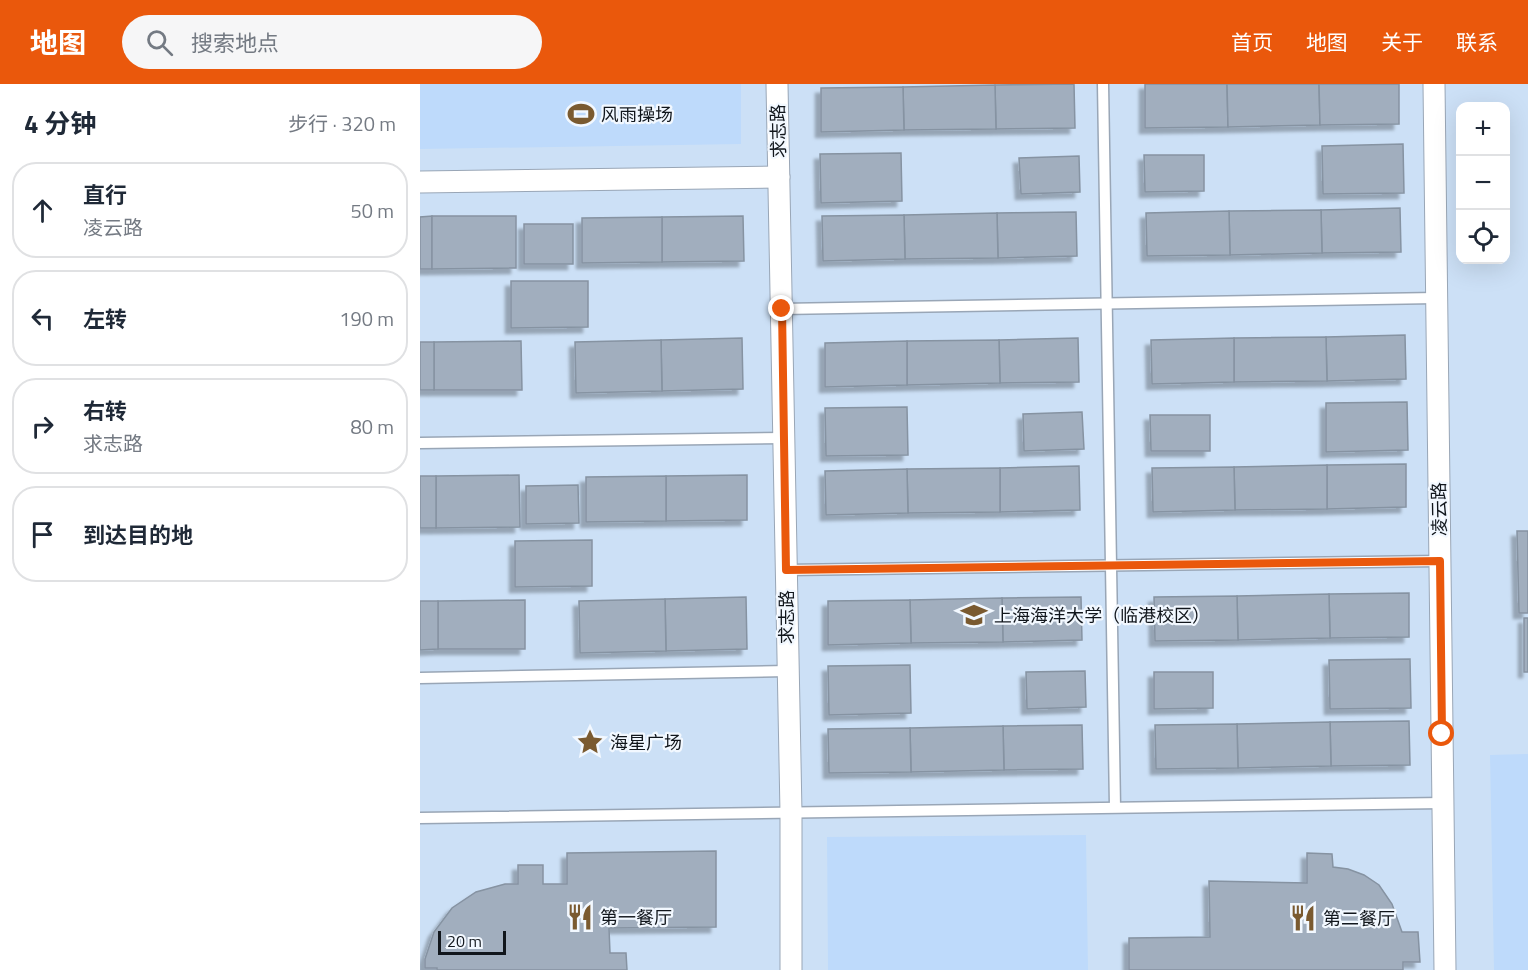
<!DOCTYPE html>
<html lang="zh">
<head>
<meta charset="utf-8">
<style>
	:root { --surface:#fff; --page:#f6f6f7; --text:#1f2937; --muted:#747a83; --line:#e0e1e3; --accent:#ea580c }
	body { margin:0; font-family:"Titillium Web","Noto Sans SC",sans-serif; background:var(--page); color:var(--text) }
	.controls { position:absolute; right:18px; top:18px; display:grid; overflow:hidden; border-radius:12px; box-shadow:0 6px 24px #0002 }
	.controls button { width:54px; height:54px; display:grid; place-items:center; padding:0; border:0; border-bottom:2px solid var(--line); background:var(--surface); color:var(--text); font:30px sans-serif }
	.scale { position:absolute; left:18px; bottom:15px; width:68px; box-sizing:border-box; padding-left:6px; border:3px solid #11161c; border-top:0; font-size:16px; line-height:21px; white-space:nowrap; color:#11161c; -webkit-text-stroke:4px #f2f8ff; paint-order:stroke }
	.stop { position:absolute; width:18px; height:18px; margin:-14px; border:4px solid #ea580c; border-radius:50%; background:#fff }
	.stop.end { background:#ea580c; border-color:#fff; box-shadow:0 2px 6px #0008 }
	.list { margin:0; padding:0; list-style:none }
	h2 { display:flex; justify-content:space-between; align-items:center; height:78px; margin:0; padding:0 24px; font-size:26px }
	h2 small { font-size:20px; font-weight:400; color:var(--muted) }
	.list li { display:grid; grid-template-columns:39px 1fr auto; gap:18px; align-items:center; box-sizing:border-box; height:96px; margin:0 12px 12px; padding:0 12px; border:2px solid var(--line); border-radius:24px }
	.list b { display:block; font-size:22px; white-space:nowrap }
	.list p { margin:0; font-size:20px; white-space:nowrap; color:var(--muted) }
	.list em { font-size:20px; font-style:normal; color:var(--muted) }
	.icon { flex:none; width:33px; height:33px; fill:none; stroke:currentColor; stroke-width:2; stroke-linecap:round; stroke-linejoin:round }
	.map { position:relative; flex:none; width:1108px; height:886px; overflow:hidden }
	header { display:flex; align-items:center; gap:36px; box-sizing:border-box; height:84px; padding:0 30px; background:var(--accent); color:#fff }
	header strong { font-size:28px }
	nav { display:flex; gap:33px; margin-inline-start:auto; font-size:21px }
	.search { width:420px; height:54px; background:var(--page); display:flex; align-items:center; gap:15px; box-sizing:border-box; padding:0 21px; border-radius:33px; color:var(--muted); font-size:22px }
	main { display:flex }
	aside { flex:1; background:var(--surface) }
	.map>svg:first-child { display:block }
	.built { fill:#cce0f6; fill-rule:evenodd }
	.green { fill:#bedafb }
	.building { fill:#a1aebe; stroke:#8693a2; stroke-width:1.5; filter:url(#shadow) }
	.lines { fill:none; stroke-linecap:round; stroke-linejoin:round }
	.lane-casing { stroke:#99a6b6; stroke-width:13 }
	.street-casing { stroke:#99a6b6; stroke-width:23 }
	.lane { stroke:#fff; stroke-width:10 }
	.street { stroke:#fff; stroke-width:21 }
	.route { stroke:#ea580c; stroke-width:8 }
	.labels { text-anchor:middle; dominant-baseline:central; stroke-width:4.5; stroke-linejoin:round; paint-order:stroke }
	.poi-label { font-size:18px; fill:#11161c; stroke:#f2f8ff; text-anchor:start }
	.street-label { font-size:18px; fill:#11161c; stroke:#f2f8ff }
</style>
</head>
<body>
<header>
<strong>地图</strong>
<div class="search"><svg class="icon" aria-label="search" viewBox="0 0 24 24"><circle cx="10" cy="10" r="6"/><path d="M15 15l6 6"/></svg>搜索地点</div>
<nav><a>首页</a><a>地图</a><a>关于</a><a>联系</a></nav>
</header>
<main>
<aside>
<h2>4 分钟<small>步行 · 320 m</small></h2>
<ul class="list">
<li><svg class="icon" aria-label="ahead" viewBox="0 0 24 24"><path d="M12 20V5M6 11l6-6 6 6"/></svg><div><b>直行</b><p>凌云路</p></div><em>50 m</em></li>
<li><svg class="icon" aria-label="left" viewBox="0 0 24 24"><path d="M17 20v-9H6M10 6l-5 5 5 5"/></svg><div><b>左转</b></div><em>190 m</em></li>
<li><svg class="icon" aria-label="right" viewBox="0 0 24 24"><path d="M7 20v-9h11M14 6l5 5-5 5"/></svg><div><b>右转</b><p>求志路</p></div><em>80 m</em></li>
<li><svg class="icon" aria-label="arrive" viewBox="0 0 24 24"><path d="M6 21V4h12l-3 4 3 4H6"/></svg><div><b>到达目的地</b></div></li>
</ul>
</aside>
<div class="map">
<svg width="1108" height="886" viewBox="0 0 1108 886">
	<defs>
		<filter id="shadow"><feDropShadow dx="-5.5" dy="5.5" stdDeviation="1.5" flood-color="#0004"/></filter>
	</defs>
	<rect width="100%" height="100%" fill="#ddecfc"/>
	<path class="built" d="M0 0H1108V886H0ZM1040 22H1086V176H1040Z"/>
	<g class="green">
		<path d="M0 0H321V60L0 65Z"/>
		<path d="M1108 670V886H1074L1070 671Z"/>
		<path d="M666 751 668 886H408L407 753Z"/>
	</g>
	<g class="building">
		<path d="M654 0 655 44 576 45 575 1Z"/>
		<path d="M725 0H807L808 43 725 44Z"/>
		<path d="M807 0H899L900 41 808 43Z"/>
		<path d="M899 0H979V40L900 41Z"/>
		<path d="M575 1 576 45 484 46 483 3Z"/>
		<path d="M483 3 484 46 401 48V4Z"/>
		<path d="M983 60 984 109 903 110 902 62Z"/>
		<path d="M481 69 482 117 401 119 400 70Z"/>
		<path d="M724 71H784V107L725 108Z"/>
		<path d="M659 72 660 108 601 110 599 74Z"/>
		<path d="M980 124 981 168 902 169 901 126Z"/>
		<path d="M901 126 902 169 810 171 809 127Z"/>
		<path d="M809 127 810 171 727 172 726 129Z"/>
		<path d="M656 128 657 172 578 174 577 129Z"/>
		<path d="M577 129 578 174 485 175 484 131Z"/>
		<path d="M484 131 485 175 403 177 402 132Z"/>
		<path d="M12 132V185H0V133Z"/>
		<path d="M12 132H96V184L12 185Z"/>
		<path d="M323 132 324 177 242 178V133Z"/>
		<path d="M242 133V178L162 179V134Z"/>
		<rect x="104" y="140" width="49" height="40"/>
		<path d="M91 197H168V243L91 244Z"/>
		<path d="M985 251 986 295 907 297 906 253Z"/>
		<path d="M906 253 907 297 814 298V254Z"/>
		<path d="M322 254 323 305 242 307 241 256Z"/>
		<path d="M658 254 659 298 580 299 579 256Z"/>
		<path d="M814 254V298L732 300 731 256Z"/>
		<path d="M241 256 242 307 156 309 155 258Z"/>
		<path d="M579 256 580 299 487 301V257Z"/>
		<path d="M101 257 102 306H14V258Z"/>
		<path d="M487 257V301L405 303V259Z"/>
		<rect x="0" y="258" width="14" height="48"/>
		<path d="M987 318 988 366 906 368V319Z"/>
		<path d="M487 323 488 371 406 372 405 324Z"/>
		<path d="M662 328 664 365 604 367 603 330Z"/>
		<path d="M730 331H790V367H731Z"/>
		<path d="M986 380V423L907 425V381Z"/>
		<path d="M907 381V425L815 426 814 383Z"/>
		<path d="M659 382 660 426 580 428V384Z"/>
		<path d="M814 383 815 426 733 428 732 384Z"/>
		<path d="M580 384V428L488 429 487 385Z"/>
		<path d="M487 385 488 429 406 431 405 387Z"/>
		<path d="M99 391 100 443 16 444V392Z"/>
		<path d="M327 391V436L246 437V392Z"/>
		<rect x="0" y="392" width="16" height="52"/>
		<path d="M246 392V437L166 438V393Z"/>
		<path d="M158 401 159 439 106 440V402Z"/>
		<path d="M1097 447H1108V529H1099Z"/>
		<path d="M172 456V502L95 503V457Z"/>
		<path d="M989 509V553L910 554 909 510Z"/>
		<path d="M909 510 910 554 818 556 817 512Z"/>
		<path d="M817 512 818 556 735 557 734 513Z"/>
		<path d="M326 513 327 565 246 567 245 515Z"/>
		<path d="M661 513 662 556 583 558 582 514Z"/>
		<path d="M582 514 583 558 491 559 490 516Z"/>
		<path d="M245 515 246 567 160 569 159 517Z"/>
		<path d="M105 516V565H18V517Z"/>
		<path d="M490 516 491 559 408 561V517Z"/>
		<path d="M0 517H18V565L0 566Z"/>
		<rect x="1104" y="534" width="4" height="54"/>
		<path d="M990 575 991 624 910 625 909 576Z"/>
		<path d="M490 581 491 629 409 631 408 582Z"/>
		<path d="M665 587 666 623 607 625 606 588Z"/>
		<path d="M734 588H793V624L734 625Z"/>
		<path d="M989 637 990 681 911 682 910 638Z"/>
		<path d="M910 638 911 682 818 684 817 640Z"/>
		<path d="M817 640 818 684 736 685 735 641Z"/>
		<path d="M662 641 663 685 584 686 583 642Z"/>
		<path d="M583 642 584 686 491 688 490 644Z"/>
		<path d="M490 644 491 688 409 689 408 645Z"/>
		<path d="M296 767V843L189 844 190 869H206L207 886H17V884H5V875L14 848 32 824 56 808 85 800H98V781H123V800H147V769Z"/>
		<path d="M887 769 912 770 913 783 928 785 944 791 959 801 972 820 982 848H998L1000 878H983V886H709V854L790 853 789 797 887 799Z"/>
	</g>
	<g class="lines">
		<g class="lane-casing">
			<g id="lane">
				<path d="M683 0 695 723"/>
				<path d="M361 225 1016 214"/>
				<path d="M0 359 364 354"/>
				<path d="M366 486 1020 477"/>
				<path d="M0 594 367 587"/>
				<path d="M0 734 1023 719"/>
			</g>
		</g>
		<g class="street-casing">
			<g id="street">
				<path d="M357 0 371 729V886"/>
				<path d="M1014 0 1025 886"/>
				<path d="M0 98 359 93"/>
			</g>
		</g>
		<use href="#lane" class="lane"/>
		<use href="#street" class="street"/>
	</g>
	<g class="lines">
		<path class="route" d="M362 225 366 486 1020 477 1022 650"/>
	</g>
	<defs>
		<g id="stadium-bare" transform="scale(2.07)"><path d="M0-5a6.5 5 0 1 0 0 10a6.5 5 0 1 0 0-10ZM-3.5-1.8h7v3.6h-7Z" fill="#7a5a30" stroke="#f2f8ff" stroke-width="2.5" paint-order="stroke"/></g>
		<g id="university-bare" transform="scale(2.07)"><path d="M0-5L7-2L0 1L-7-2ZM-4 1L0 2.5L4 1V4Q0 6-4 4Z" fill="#7a5a30" stroke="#f2f8ff" stroke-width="2.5" paint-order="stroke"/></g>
		<g id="sight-bare" transform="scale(2.07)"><path d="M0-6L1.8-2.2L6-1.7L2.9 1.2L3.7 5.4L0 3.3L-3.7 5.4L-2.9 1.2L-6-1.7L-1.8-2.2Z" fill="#7a5a30" stroke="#f2f8ff" stroke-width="2.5" paint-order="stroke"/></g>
		<g id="restaurant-bare" transform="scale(2.07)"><path d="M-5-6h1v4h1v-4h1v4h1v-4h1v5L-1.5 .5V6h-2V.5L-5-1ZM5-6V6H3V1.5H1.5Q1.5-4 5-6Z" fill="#7a5a30" stroke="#f2f8ff" stroke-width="2.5" paint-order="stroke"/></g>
	</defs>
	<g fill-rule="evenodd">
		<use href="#stadium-bare" x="161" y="30"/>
		<use href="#university-bare" x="554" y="531"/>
		<use href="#sight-bare" x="170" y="658"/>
		<use href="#restaurant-bare" x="160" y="833"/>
		<use href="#restaurant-bare" x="883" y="834"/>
	</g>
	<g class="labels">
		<g class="poi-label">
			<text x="181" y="30">风雨操场</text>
			<text x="574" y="531">上海海洋大学（临港校区）</text>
			<text x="190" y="658">海星广场</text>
			<text x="180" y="833">第一餐厅</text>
			<text x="903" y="834">第二餐厅</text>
		</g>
		<g class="street-label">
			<text transform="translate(358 47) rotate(-91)">求志路</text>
			<text transform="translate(1019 425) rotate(-91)">凌云路</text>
			<text transform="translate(366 533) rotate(-90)">求志路</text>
		</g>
	</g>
</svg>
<div class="controls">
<button>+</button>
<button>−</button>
<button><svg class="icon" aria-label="locate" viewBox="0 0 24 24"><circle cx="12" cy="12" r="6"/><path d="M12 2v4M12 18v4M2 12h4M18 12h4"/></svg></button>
</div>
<div class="scale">20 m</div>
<div class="stop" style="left:1022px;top:650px"></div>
<div class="stop end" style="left:362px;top:225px"></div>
</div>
</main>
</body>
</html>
